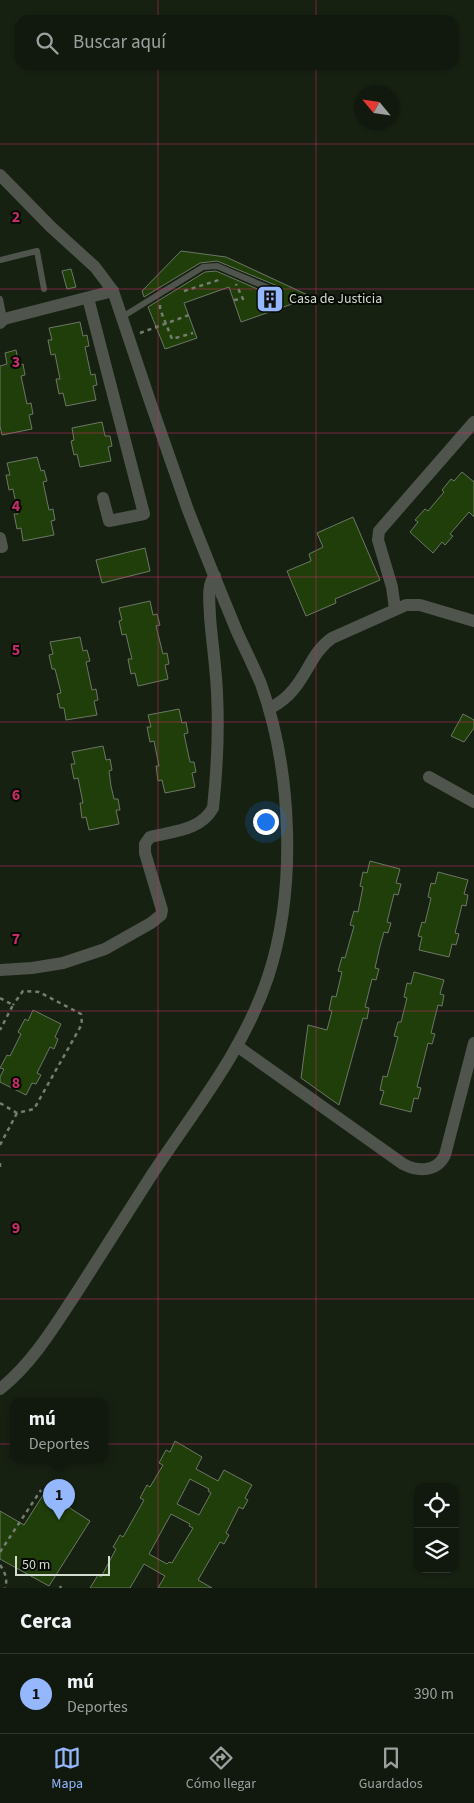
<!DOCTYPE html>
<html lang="es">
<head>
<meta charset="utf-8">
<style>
	:root { --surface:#11190e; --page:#1a2217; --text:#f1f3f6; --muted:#9ca09e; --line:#30382e; --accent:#94b7fd }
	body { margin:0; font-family:"Source Sans 3",sans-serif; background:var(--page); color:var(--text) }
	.controls { position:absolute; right:15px; bottom:15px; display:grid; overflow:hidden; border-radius:10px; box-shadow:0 1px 4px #0004 }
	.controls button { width:45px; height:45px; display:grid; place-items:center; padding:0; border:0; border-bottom:1px solid var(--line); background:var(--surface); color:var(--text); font:25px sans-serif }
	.compass { position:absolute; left:354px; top:85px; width:45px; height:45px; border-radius:50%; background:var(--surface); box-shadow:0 1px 4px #0004; rotate:299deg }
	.scale { position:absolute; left:15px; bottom:12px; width:95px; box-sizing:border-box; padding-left:5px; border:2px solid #d4dbd1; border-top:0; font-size:14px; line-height:18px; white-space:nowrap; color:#d4dbd1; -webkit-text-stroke:4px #060904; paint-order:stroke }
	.you { position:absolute; left:265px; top:821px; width:18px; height:18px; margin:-12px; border:4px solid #fff; border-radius:50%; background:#1a73e8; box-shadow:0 0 0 8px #1a73e833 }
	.badge { display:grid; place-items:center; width:32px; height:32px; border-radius:50%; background:var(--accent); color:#111; font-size:16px; font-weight:700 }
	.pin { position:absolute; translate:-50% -41px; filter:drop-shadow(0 1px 2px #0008) }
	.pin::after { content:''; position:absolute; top:26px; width:18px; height:15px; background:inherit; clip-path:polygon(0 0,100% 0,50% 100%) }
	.popup { position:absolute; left:10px; top:1398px; width:98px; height:65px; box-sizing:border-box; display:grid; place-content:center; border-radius:10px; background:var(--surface); filter:drop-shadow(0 1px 4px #0005); font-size:16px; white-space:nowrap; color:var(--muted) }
	.popup b { font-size:19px; color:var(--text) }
	.popup::after { content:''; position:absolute; left:50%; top:100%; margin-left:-10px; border:10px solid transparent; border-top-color:var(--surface) }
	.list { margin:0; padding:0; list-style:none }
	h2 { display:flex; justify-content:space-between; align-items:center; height:65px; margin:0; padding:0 20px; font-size:21px }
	h2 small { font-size:16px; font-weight:400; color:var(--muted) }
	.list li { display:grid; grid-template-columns:32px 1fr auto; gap:15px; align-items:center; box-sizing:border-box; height:80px; padding:0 20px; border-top:1px solid var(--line) }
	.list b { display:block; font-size:19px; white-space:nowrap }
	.list p { margin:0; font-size:16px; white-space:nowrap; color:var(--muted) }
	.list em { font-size:16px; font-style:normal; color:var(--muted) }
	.icon { flex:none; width:28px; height:28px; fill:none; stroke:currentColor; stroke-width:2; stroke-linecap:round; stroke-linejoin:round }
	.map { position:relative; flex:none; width:474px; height:1588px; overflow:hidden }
	.search { position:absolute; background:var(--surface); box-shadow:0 1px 4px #0004; left:15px; right:15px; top:15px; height:55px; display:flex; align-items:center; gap:12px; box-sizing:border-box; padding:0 18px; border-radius:15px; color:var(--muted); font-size:19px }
	.sheet { height:145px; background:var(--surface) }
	nav { display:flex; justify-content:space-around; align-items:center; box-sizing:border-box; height:70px; border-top:1px solid var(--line); background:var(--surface); font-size:14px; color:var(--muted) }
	nav a { display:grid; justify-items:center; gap:2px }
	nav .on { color:var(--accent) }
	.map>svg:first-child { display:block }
	.building { fill:#203e09; stroke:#6c7766; fill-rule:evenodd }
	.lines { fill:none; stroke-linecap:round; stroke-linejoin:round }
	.path { stroke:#757d71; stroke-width:2.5; stroke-dasharray:4 4; stroke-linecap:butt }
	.lane { stroke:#4f544c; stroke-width:6 }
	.street { stroke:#4f544c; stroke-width:12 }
	.grid { fill:none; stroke:#c42c67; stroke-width:1; stroke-opacity:0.55 }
	.labels { text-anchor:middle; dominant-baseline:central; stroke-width:4; stroke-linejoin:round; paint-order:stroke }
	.poi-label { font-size:14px; fill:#d4dbd1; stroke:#060904; text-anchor:start }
	.grid-label { font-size:16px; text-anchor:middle; font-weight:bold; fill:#c42c67; stroke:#060904; stroke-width:4; stroke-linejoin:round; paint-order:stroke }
</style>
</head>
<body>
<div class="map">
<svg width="474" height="1588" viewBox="0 0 474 1588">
	<rect width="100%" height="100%" fill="#172112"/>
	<g class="building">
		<path d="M181 251 226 257 312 297 241 322 229 287 184 303 197 338 165 349 148 307 205 272 216 271 276 297 281 296 283 293 280 287 217 261 200 263 144 297 142 291Z"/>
		<path d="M71 269 76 287 67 289 62 271Z"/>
		<path d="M80 322 83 336 87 335 89 346 85 347 91 375 95 374 97 385 93 386 96 400 66 406 63 393 59 394 56 379H60L55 354 51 355 48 340H52L49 328Z"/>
		<path d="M16 350 19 365 23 364 25 375 21 376 27 404 31 403 33 414 29 415 32 429 2 435 0 426V366L7 364 5 353Z"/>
		<path d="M102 422 105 436H110L112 446 108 447 111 461 80 467 77 454 74 455 71 441 74 440 72 428Z"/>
		<path d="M37 457 41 471 44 470 47 481 43 482 49 510 53 509 55 520 51 521 54 535 23 541 21 528 17 529 14 514H18L13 489 9 490 6 475H10L7 463Z"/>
		<path d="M462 472 474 482V517L469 512 450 534 453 536 445 545 442 542 433 553 410 532 418 522 415 520 425 509 428 511 444 492 442 490 451 479 454 481Z"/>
		<path d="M353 517 380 580 335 599 336 603 306 616 287 571 311 561 309 554 323 547 317 533Z"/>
		<path d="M145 548 150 571 102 583 96 560Z"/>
		<path d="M150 601 153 615 157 614 160 625 156 626 163 654 167 653 169 664 165 665 168 679 138 686 135 673 131 674 128 659H132L129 647 126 634 122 635 119 621 122 620 119 608Z"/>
		<path d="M80 637 83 651 87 650 90 661 86 662 92 690 96 689 98 700 94 701 97 715 66 720 64 708H60L57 694 61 693 55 669H52L49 655 53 654 50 642Z"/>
		<path d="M179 709 182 723 186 722 188 733 184 734 190 762H194L196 772 192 773 195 787 165 793 162 780 158 781 156 766H159L154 741 150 742 147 727H151L148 715Z"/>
		<path d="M463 714 474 720V728L464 742 451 736Z"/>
		<path d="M103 746 106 760 110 759 112 770 109 771 111 786 114 799H118L120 810H116L119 824 89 830 86 817 82 818 80 803H83L78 778 74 779 71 764H75L72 752Z"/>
		<path d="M370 861 400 869 396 883 401 884 398 895 394 894 387 922 391 923 388 933 384 932 380 946 375 968 379 969 376 980 372 979 365 1007 369 1008 367 1019 363 1018 339 1105 301 1078 308 1025 327 1030 332 1011 329 1010 332 996 336 997 342 972 338 971 342 957 345 958 354 926 350 925 354 911 358 912 363 887 360 886 363 872 367 873Z"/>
		<path d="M438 872 468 880 464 894 468 895 466 906 462 905 455 933 459 934 456 945 452 944 449 957 419 950 422 937 418 936 422 922 425 923 431 898 428 897 431 883 435 884Z"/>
		<path d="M414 972 444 980 440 994 444 995 442 1006 438 1005 431 1033 435 1034 432 1044 428 1043 417 1087 421 1088 418 1099 414 1098 411 1112 380 1104 384 1091 380 1090 383 1076 387 1077 398 1037 394 1036 398 1022H401L407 998 404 997 407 983 411 984Z"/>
		<path d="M33 1010 61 1024 55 1037 58 1039 54 1049 50 1047 37 1073 41 1075 36 1084 32 1083 26 1095 0 1082V1077L4 1069 0 1068 7 1055 10 1056 21 1034 18 1032 25 1019 28 1021Z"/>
		<path d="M175 1441 202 1457 196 1469 218 1481 224 1470 252 1485 245 1498 248 1500 243 1509 239 1507 226 1533 229 1535 224 1544 220 1542 198 1580 212 1588H158L165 1576 144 1564 130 1588H90L98 1575 101 1577 116 1549 113 1547 120 1535 123 1537 144 1500 140 1498 147 1485 150 1487 163 1465 159 1463 166 1450 170 1452ZM190 1479 209 1489 208 1491 211 1493 199 1515 177 1504ZM171 1514 190 1524 189 1526 193 1528 172 1563 169 1562 167 1564 149 1554Z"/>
		<path d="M45 1492 90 1521 49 1586 0 1559V1511L24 1525Z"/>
	</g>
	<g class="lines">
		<g class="path">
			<path d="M184 291 222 279"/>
			<path d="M234 300 243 299 236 284"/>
			<path d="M160 305V309L172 339 193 333"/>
			<path d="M140 333 189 315"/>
			<path d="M0 998 13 1005 0 1030"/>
			<path d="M0 1103 17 1113 34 1109 82 1024 81 1014 39 992 23 991 13 1005"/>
			<path d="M0 1145 17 1113"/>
			<path d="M0 1163V1168"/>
			<path d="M0 1552 41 1490"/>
			<path d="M0 1565C5 1572 8 1580 5 1588"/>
			<path d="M60 1588 61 1586"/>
		</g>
		<g class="lane">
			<path d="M0 260 37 251 44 289"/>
			<path d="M0 299 4 319"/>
			<path d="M122 317 203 267 217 266 278 292"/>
		</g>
		<g class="street">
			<path d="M0 175 51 227 95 267 113 291C137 364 162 437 188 510 204 551 221 593 238 634 246 651 254 667 261 684 292 771 297 889 268 977 243 1052 193 1112 151 1176 127 1214 103 1251 79 1289 56 1324 33 1363 0 1389"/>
			<path d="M88 298 144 514 109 521 103 498"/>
			<path d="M0 323 4 319 113 291"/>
			<path d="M0 538 2 547"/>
			<path d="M395 609 392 587 378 540 379 531 474 422"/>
			<path d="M269 709C278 704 286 699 293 690 308 673 313 651 332 638L406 605H420L474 621"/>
			<path d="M429 777 474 802"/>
			<path d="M0 970 32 968 63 963 105 949 151 923 161 915 162 910 145 853V844L150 837C173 831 200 831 213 808 217 770 219 731 217 693 216 668 212 642 210 617 210 605 206 584 215 576"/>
			<path d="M237 1046 403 1164C418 1172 437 1172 445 1155L474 1043"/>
		</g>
	</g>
	<path class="grid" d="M158 0V20M316 0V20M158 65V1588M316 65V1588M0 144H474M0 289H474M0 433H474M0 577H474M0 722H474M0 866H474M0 1011H474M0 1155H474M0 1299H474M0 1444H474"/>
	<defs>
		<g id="building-square" transform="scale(1.4375)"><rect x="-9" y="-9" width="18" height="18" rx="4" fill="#94b7fd" stroke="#060904"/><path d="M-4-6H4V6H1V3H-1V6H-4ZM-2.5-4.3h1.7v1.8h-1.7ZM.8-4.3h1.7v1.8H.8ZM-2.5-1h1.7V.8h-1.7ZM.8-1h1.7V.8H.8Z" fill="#111"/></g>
	</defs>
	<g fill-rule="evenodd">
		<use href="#building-square" x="270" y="299"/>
	</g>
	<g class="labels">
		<g class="poi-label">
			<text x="289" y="299">Casa de Justicia</text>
		</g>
	</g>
	<g class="grid-label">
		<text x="16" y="222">2</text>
		<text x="16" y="367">3</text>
		<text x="16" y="511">4</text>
		<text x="16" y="655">5</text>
		<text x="16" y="800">6</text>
		<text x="16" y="944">7</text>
		<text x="16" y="1088">8</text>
		<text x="16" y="1233">9</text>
	</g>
</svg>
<div class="controls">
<button><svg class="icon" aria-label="locate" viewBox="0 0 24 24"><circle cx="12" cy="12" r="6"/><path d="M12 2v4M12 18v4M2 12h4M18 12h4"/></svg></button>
<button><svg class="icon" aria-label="layers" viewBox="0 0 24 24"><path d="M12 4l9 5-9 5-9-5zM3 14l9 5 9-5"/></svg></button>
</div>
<svg class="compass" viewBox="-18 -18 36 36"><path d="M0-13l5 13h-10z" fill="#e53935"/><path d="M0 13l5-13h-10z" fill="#9ca09e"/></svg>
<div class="scale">50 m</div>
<div class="you"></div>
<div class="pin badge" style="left:59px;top:1520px">1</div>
<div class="popup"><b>mú</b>Deportes</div>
<div class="search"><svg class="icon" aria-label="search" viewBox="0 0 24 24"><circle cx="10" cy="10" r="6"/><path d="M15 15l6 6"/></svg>Buscar aquí</div>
</div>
<section class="sheet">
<h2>Cerca<small></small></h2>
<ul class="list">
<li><span class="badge">1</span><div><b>mú</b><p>Deportes</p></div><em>390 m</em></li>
</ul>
</section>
<nav>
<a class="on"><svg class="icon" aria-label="map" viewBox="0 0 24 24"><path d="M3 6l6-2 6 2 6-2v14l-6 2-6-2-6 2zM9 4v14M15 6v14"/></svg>Mapa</a>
<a><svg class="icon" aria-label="directions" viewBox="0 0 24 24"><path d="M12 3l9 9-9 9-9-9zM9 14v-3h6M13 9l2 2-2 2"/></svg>Cómo llegar</a>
<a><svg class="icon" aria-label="saved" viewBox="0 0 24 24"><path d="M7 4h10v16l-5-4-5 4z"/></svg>Guardados</a>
</nav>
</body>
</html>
